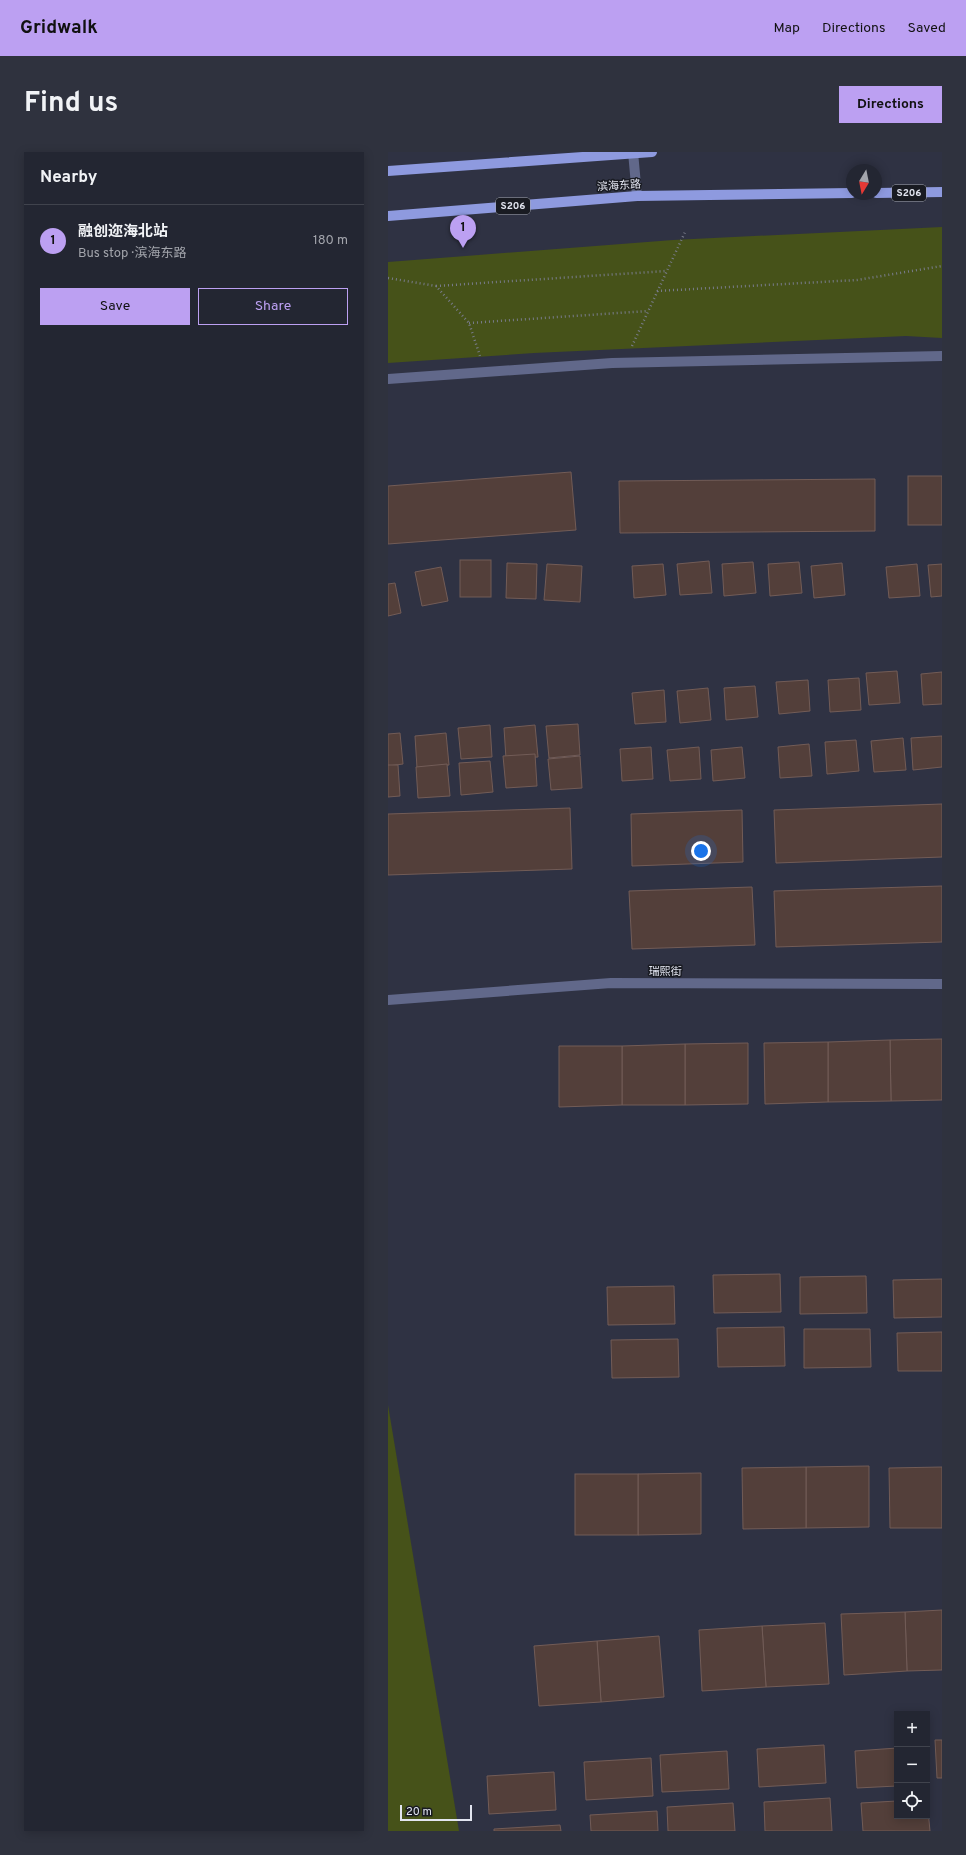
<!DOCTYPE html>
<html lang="en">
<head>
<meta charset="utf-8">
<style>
	:root { --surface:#232632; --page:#2f323e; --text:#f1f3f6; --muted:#a3a5ac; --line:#40434d; --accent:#bca0f2 }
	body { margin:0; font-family:Overpass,"Noto Sans SC",sans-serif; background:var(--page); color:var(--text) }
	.controls { position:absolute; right:12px; bottom:12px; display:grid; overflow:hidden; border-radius:0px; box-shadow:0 2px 10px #0003 }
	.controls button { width:36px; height:36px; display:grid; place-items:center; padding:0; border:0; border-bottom:1px solid var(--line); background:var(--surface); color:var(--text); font:20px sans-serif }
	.compass { position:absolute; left:458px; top:12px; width:36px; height:36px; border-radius:50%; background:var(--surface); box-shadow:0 2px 10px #0003; rotate:190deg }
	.scale { position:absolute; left:12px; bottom:10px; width:72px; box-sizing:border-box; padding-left:4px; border:2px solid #e2e5f0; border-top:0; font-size:11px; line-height:14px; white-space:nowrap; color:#e2e5f0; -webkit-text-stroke:3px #191b22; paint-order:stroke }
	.you { position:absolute; left:313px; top:699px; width:14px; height:14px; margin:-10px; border:3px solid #fff; border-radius:50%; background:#1a73e8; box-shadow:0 0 0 6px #1a73e833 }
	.badge { display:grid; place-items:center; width:26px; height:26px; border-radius:50%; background:var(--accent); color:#111; font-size:13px; font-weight:700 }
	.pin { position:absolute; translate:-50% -33px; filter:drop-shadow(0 1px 2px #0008) }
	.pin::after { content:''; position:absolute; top:21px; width:14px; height:12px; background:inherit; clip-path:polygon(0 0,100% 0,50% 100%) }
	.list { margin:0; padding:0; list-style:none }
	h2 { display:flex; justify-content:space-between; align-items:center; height:52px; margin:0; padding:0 16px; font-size:17px }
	h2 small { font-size:13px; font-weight:400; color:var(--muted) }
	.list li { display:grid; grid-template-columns:26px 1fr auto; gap:12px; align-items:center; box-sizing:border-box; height:72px; padding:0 16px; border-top:1px solid var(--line) }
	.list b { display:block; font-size:15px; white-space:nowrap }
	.list p { margin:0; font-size:13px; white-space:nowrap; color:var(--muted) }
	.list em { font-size:13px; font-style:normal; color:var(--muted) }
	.actions { display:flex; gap:8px; padding:12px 16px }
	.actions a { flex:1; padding:9px 0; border:1px solid var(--accent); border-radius:0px; text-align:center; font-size:14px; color:var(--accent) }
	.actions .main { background:var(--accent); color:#111 }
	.icon { flex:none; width:22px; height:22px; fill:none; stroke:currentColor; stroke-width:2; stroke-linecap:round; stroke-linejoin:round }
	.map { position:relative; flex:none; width:554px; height:1679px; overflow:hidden; border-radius:0px }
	header { display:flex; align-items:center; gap:24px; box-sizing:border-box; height:56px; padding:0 20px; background:var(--accent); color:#111 }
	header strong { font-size:19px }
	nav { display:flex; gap:22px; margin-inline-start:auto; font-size:14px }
	.intro { display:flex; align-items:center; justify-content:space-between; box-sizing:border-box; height:96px; padding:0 24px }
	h1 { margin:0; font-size:28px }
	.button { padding:10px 18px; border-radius:0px; background:var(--accent); color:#111; font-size:14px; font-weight:700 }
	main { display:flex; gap:24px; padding:0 24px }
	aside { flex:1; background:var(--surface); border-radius:0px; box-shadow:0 2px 10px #0003 }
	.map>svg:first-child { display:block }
	.green { fill:#465219 }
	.building { fill:#533f3a; stroke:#725c57 }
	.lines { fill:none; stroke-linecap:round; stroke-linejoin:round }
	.path { stroke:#797c8b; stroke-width:2.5; stroke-dasharray:1 3; stroke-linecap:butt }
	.minor { stroke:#61688a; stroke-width:10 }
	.major { stroke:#8e9adf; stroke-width:10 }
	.labels { text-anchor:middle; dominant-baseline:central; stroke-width:3; stroke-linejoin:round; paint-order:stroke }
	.shield { fill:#191b22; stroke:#a6a8b2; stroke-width:1 }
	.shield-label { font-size:10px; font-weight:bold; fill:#e2e5f0 }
	.street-label { font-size:11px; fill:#e2e5f0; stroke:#191b22 }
</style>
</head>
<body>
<header>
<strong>Gridwalk</strong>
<nav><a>Map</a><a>Directions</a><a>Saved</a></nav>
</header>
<div class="intro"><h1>Find us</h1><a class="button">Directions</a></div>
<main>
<aside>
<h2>Nearby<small></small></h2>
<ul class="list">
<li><span class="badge">1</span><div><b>融创迩海北站</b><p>Bus stop · 滨海东路</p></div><em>180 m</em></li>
</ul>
<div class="actions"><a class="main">Save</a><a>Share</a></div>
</aside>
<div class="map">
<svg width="554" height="1679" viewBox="0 0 554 1679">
	<rect width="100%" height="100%" fill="#2f3243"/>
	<g class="green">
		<path d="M554 75V186L518 184 146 201 0 211V110L285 88Z"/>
		<path d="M0 1253 71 1679H0Z"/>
	</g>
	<g class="building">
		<path d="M183 320 188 378 0 392V334Z"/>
		<rect x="520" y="324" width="34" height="49"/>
		<path d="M487 327V379L232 381 231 329Z"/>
		<rect x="72" y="408" width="31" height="37"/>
		<path d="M321 409 324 441 292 443 289 412Z"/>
		<path d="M365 410 368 441 336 444 334 412Z"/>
		<path d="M411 410 414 441 382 444 380 412Z"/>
		<path d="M119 411 149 412 148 447 118 446Z"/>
		<path d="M454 411 457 443 426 446 423 414Z"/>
		<path d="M159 412 194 414 192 450 156 448Z"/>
		<path d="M275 412 278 443 246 446 244 414Z"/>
		<path d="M529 412 532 444 501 446 498 415Z"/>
		<path d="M554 412V444L543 445 540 413Z"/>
		<path d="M53 415 60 449 34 454 27 420Z"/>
		<path d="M7 431 13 461 0 464V432Z"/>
		<path d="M509 519 512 551 481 553 478 521Z"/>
		<path d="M554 520V552L535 553 533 522Z"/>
		<path d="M471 526 473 558 442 560 440 528Z"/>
		<path d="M420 528 422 559 391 562 388 530Z"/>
		<path d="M367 534 370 565 338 568 336 536Z"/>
		<path d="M320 536 323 568 292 571 289 539Z"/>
		<path d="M276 538 278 570 247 572 244 541Z"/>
		<path d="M190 572 192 603 161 606 158 574Z"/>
		<path d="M102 573 104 605 73 607 70 576Z"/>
		<path d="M147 573 150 605 118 607 116 576Z"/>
		<path d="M12 581 15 612 0 614V582Z"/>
		<path d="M58 581 61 613 29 616 27 584Z"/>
		<path d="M554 584V615L525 618 523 586Z"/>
		<path d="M515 586 518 618 486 620 483 589Z"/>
		<path d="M468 588 471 619 439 622 437 590Z"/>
		<path d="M421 592 424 624 392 626 390 595Z"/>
		<path d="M263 595 265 627 234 629 232 597Z"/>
		<path d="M311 595 313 627 282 629 279 598Z"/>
		<path d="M354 595 357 626 325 629 323 598Z"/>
		<path d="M147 602 149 634 118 636 115 604Z"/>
		<path d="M192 604 194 636 163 638 160 607Z"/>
		<path d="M102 609 105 640 73 643 71 611Z"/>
		<path d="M59 612 62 644 30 646 28 615Z"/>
		<path d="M0 613H10L12 644 0 645Z"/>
		<path d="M554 652V705L388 711 386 658Z"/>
		<path d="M182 656 184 717 0 723V662Z"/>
		<path d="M354 658 355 710 244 714 243 662Z"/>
		<path d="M554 734V790L388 795 386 739Z"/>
		<path d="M364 735 367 793 244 797 241 739Z"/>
		<path d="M554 887V948L503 949 502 888Z"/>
		<path d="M502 888 503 949 440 950V890Z"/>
		<path d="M440 890V950L377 952 376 891Z"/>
		<path d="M360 891V952L297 953V892Z"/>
		<path d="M297 892V953H234V894Z"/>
		<path d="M171 894H234V953L171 955Z"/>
		<path d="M392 1122 393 1160 326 1161 325 1123Z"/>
		<path d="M478 1124 479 1161 412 1162V1125Z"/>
		<path d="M554 1127V1165L506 1166 505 1128Z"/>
		<path d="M286 1134 287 1172 220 1173 219 1135Z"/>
		<path d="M396 1175 397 1214 330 1215 329 1176Z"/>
		<path d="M416 1177H482L483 1215 416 1216Z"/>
		<path d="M554 1180V1219H510L509 1181Z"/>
		<path d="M290 1187 291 1225 224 1226 223 1188Z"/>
		<path d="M481 1314V1375L418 1376V1315Z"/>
		<path d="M418 1315V1376L355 1377 354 1316Z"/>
		<path d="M554 1315V1376H502L501 1316Z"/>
		<path d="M313 1321V1382L250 1383V1322Z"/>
		<rect x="187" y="1322" width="63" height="61"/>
		<path d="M554 1458V1518L519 1519 517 1460Z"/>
		<path d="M517 1460 519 1519 456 1523 453 1462Z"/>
		<path d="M437 1471 441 1532 378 1535 374 1474Z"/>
		<path d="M374 1474 378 1535 314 1539 311 1478Z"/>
		<path d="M271 1484 276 1545 213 1550 209 1489Z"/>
		<path d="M209 1489 213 1550 151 1554 146 1494Z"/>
		<path d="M547 1588H554V1626H549Z"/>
		<path d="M436 1593 438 1631 371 1635 369 1597Z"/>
		<path d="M509 1596V1634L469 1636 467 1599Z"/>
		<path d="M339 1599 341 1637 274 1640 272 1603Z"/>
		<path d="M263 1606 265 1644 198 1648 196 1610Z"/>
		<path d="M166 1620 168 1658 101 1662 99 1624Z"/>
		<path d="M442 1646 444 1679H377L376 1650Z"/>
		<path d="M539 1648 542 1679H475L473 1651 509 1649V1664H539Z"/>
		<path d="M345 1651 347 1679H280L279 1655Z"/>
		<path d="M269 1659 270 1679H203L202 1663Z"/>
		<path d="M172 1673 173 1679H106V1677Z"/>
	</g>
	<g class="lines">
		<g class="path">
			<path d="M0 126 48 134 81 171 92 204"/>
			<path d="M48 134 278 119"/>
			<path d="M269 139 469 128 554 114"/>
			<path d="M81 171 260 159"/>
			<path d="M244 194 298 78"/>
		</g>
		<g class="minor">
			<path d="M245 0 249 44"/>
			<path d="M0 227 224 211 554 204"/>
			<path d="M0 848 223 831 554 832"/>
		</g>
		<g class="major">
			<path d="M0 19 264 0"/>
			<path d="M488 41 554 40"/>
			<path d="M0 64 249 44 464 41"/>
		</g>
	</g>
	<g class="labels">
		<g class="shield">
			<rect x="504" y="33" width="34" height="16" rx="3"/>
			<rect x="108" y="46" width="34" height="16" rx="3"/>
		</g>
		<g class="shield-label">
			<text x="521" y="41">S206</text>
			<text x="125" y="54">S206</text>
		</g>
		<g class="street-label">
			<text transform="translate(231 34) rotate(-4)">滨海东路</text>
			<text x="277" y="820">瑞熙街</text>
		</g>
	</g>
</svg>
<div class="controls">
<button>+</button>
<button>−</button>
<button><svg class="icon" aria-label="locate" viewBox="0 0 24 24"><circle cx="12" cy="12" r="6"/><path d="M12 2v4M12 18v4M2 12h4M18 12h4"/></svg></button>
</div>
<svg class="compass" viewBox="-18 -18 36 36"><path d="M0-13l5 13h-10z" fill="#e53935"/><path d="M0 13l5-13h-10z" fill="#a3a5ac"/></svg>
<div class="scale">20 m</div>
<div class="you"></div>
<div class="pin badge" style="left:75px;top:96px">1</div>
</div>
</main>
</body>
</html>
